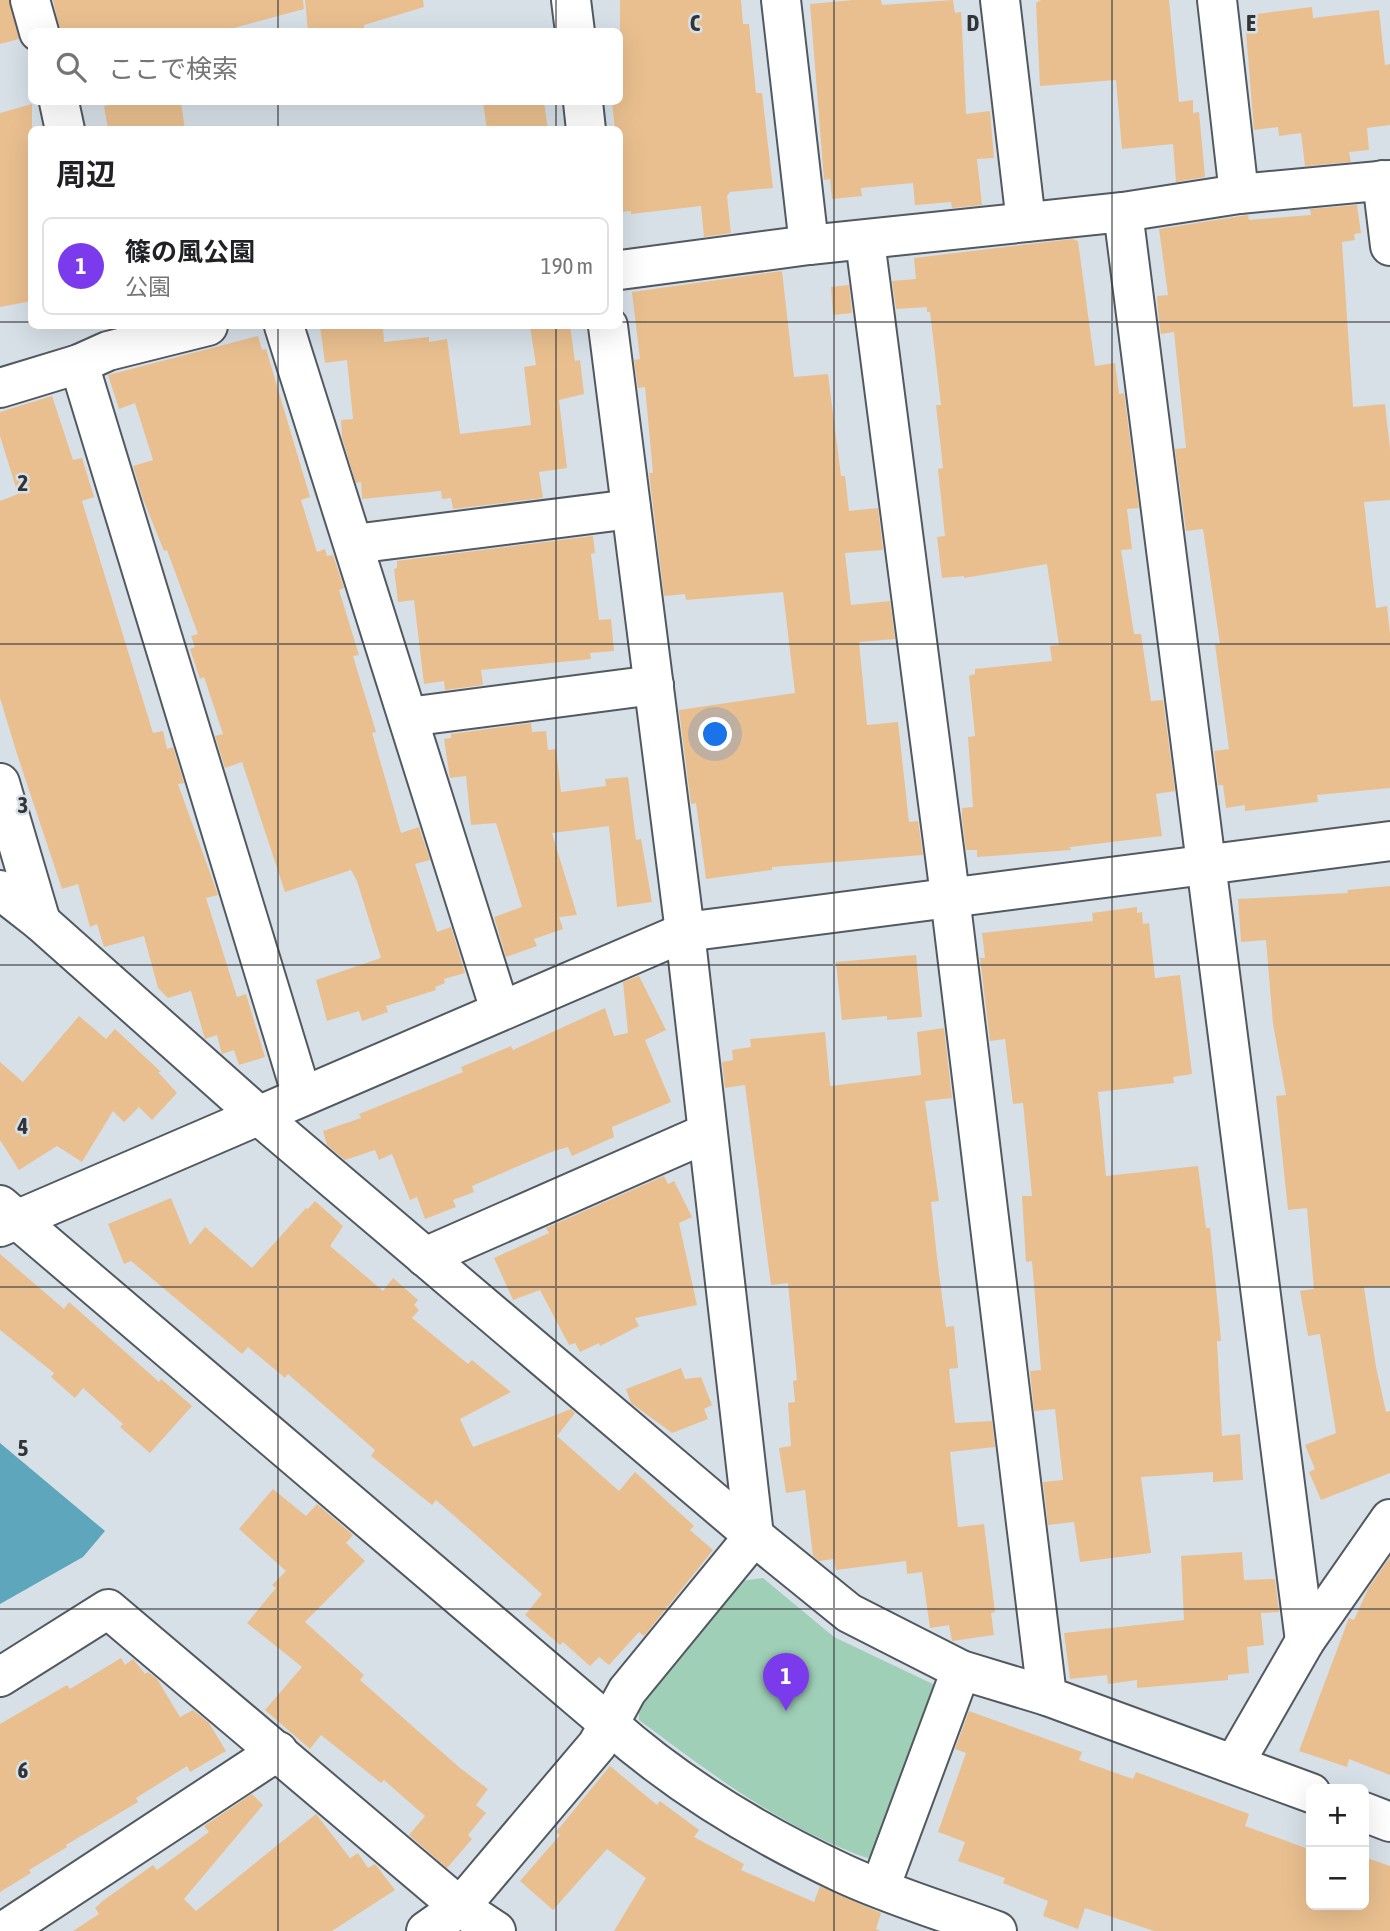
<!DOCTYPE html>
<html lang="ja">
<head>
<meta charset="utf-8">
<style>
	:root { --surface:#fff; --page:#f6f6f6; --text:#202124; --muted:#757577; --line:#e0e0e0; --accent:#7c3aed }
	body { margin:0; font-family:"Asap Condensed","Noto Sans JP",sans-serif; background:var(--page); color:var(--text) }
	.controls { position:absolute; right:21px; bottom:21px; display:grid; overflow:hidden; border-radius:10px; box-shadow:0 7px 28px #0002 }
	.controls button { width:63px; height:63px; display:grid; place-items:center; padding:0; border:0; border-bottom:2px solid var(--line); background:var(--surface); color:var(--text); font:35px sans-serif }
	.you { position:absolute; left:716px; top:735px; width:24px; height:24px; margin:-18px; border:5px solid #fff; border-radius:50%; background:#1a73e8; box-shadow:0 0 0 10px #1a73e833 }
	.badge { display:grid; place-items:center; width:46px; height:46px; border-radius:50%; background:var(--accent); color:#fff; font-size:23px; font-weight:700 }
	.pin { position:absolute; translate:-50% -58px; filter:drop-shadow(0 2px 4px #0008) }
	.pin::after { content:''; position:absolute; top:37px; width:24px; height:21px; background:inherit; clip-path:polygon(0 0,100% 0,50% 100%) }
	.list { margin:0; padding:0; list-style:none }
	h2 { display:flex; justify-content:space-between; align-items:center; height:91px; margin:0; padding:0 28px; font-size:30px }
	h2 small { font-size:23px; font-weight:400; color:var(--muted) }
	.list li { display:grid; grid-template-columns:46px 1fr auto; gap:21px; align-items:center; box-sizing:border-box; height:98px; margin:0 14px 14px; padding:0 14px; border:2px solid var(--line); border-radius:10px }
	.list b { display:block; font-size:26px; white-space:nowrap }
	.list p { margin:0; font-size:23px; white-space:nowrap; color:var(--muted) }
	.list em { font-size:23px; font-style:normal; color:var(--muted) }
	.icon { flex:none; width:38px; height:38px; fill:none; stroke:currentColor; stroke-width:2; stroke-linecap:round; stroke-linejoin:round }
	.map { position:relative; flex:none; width:1390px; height:1931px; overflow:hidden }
	.search { position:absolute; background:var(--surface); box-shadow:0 7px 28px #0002; left:28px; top:28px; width:595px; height:77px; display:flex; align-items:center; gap:18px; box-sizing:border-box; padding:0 24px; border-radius:10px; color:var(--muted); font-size:26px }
	.panel { position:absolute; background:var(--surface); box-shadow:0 7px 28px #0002; left:28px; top:126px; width:595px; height:203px; border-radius:10px }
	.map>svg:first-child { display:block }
	.green { fill:#9fcfb7 }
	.water { fill:#5da6bb }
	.building { fill:#e9bf8f }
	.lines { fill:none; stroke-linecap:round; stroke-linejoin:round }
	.street-casing { stroke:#525960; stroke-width:42 }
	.secondary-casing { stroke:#525960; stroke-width:42 }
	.street { stroke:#fff; stroke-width:38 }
	.secondary { stroke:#fff; stroke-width:38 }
	.grid { fill:none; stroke:#323538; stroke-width:2; stroke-opacity:0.55 }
	.grid-label { font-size:23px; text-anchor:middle; font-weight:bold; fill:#323538; stroke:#d7e0e7; stroke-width:5; stroke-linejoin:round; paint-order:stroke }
</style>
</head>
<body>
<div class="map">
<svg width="1390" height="1931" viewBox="0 0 1390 1931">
	<rect width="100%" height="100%" fill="#d7e0e7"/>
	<path class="green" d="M763 1578 834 1637 937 1686 886 1850 870 1859C785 1830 710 1773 639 1720V1703L741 1581Z"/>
	<path class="water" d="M0 1443 105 1531 83 1557 0 1604Z"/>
	<g class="building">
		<path d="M0 0H9L19 39 0 44Z"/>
		<path d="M53 0H303L304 9 219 32H60Z"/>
		<path d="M305 0H423L424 7 364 25V32H308Z"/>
		<path d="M620 0H741L743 24H749L756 93H762L773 188 730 192 727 196 731 233 704 237 701 206 631 214V211L623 212 620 130H615L612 102H620Z"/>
		<path d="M853 0H881L882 5 953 0 955 13 961 12 962 27 966 114 990 111 994 158 977 159 982 205 952 208 951 202 915 205 913 183 861 188 862 196 832 199 830 179 824 180 810 4Z"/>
		<path d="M1041 0H1169L1179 102 1193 100V113L1199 112 1205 177 1176 182 1173 144 1122 149 1116 80 1040 86 1036 3Z"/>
		<path d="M1312 7 1313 18 1379 10 1385 65 1390 64V125L1367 128 1369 150 1349 152 1351 162 1305 166 1301 133 1279 136 1278 127 1254 130 1245 20 1257 19V14Z"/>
		<path d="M128 102H181L185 130 108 129 104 106Z"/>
		<path d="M483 102H544L548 130H487Z"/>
		<path d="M32 104V301L0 307V113Z"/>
		<path d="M1357 205 1361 233 1354 234 1355 240 1342 242 1353 407 1385 404 1390 449V500L1364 502 1376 608 1387 606 1390 634V788L1317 795 1318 802 1245 811V805L1226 808 1223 785H1218L1214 751 1229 749 1215 644H1220L1203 529 1186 531 1175 449 1186 448 1174 332 1161 334 1158 312 1157 296 1168 295 1159 229 1248 215 1249 220 1311 215 1310 209Z"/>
		<path d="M1072 239 1078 241 1095 366 1115 363 1119 394 1124 393 1139 508 1127 509 1132 549 1121 550 1134 634H1141L1151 701 1163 700 1175 791 1156 794 1162 836 1070 847 1071 850 977 857V850H966L962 818V808L973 807 968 737 975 736 969 676 975 674V669L1052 661 1050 646 1059 645 1047 564 964 578V576L942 578 937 537 945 536 938 469 943 468 936 405H941L930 312H927V307L896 309 892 281 916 279 914 258Z"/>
		<path d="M782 271 794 377 828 374 841 476H845L849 511 878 508 883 550 845 553 851 605 890 601 895 639 859 642 867 725 898 722 909 822 918 821 923 855 772 867V870L706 879 696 803 691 804 679 710 795 693 783 592 686 600 685 594 664 596 649 473H653L645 387 638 388 634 360 640 359 632 292Z"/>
		<path d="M849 285 852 313 833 315 831 287Z"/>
		<path d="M320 326 383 328 384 342 429 337V342L447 339 460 434 531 425 524 367 536 365 530 326H570L575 361 580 360 584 394 559 400 567 468 539 472 543 498 453 509 451 498 442 499 441 491 362 499 361 482 356 483 342 438 341 420 353 419 347 360 325 363Z"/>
		<path d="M258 336 262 350 266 349 310 497 301 500 317 552 325 549 327 556 333 555 344 588 339 590 359 655 353 656 376 732 372 733 401 833 419 827 430 860 415 864 437 932 451 927 465 973 444 979 445 983 435 987 436 990 386 1006 388 1012 362 1021 359 1011 327 1021 316 980 381 958 357 881 351 870 285 892 242 762 225 768 215 736 223 734 204 677 200 679 190 649 195 647 191 636 198 634 167 550 164 551 143 499 133 466 153 460 135 403 119 409 108 375Z"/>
		<path d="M52 396 73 460 82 458 94 497 82 501 153 733 163 731 167 749 173 747 184 783 178 784 218 895 206 898 237 997 246 994 265 1057 239 1065 234 1050 222 1054 217 1035 205 1039 191 991 168 998 158 988 144 936 104 947 97 924 90 927 78 884 62 889 17 754 0 698V501L18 494 0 436V412Z"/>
		<path d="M593 536 595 553 591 554 599 620 611 619 614 651 590 653 591 659 481 670 483 685 445 690 444 681 424 684 414 600 398 602 394 569 397 568V561Z"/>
		<path d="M531 723 532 732 546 731 548 750 556 749 561 792 606 786 605 779 628 777 636 840 641 839 652 902 617 907 609 826 552 833 577 915 559 917 563 929 534 939 537 946 506 957 494 917 522 907 496 823 471 825 466 776 450 778 444 739 451 738V734Z"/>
		<path d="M1390 886V1287H1364L1376 1367 1386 1412 1390 1411V1473L1321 1500 1309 1472 1315 1469 1305 1445 1336 1433 1320 1334 1308 1336 1300 1291 1314 1289 1307 1208 1288 1210 1276 1096 1286 1095 1273 1024 1266 940 1241 942 1238 899 1348 893 1347 890Z"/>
		<path d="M1137 907V913L1142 912 1143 924 1149 923 1155 978 1180 975 1192 1074 1173 1077 1174 1083 1098 1092 1106 1176 1198 1166 1206 1228H1210L1219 1318 1221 1341H1217L1222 1436 1240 1434 1243 1480 1213 1482V1472L1141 1477 1151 1553 1080 1562 1074 1522 1048 1525 1043 1482 1063 1480 1055 1409 1034 1411 1030 1371 1041 1370 1032 1261 1026 1262 1022 1196H1032L1023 1103 1013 1104 1005 1039 990 1041 980 958H985L982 933 1093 921 1092 913Z"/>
		<path d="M916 955 922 1017 887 1020V1016L842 1020 836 962Z"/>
		<path d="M639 976 666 1030 645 1040 671 1102 612 1127 614 1137 572 1156 568 1147 551 1152 472 1186 474 1192 453 1200 456 1207 425 1219 417 1197 410 1200 392 1154 379 1160 375 1150 345 1160 327 1145 323 1131 361 1118 359 1114 463 1072 461 1067 511 1046 513 1050 605 1008 614 1036 628 1033 623 982Z"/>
		<path d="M79 1016 106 1039 115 1029 161 1072H158L177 1093 152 1120 139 1107 124 1122 113 1111 82 1162 57 1146 19 1170 0 1140V1062L23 1082Z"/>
		<path d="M944 1028 952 1098 925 1101 939 1201 931 1202 938 1266 946 1327 954 1326 958 1368 949 1369 955 1423 992 1421 995 1447 950 1452 958 1527 984 1524 995 1612 991 1613 994 1635 952 1641 949 1625 930 1628 922 1572 907 1574 906 1561 836 1570 834 1559 819 1561 813 1556 805 1490 786 1493 779 1448 791 1446 788 1403 795 1402 793 1381 797 1380 788 1283 771 1285 745 1085 725 1088 722 1062 733 1060 732 1050 751 1047 750 1039 825 1032 830 1086 921 1075 917 1032Z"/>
		<path d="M664 1176 668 1184 674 1181 692 1217 679 1223 697 1305 635 1318 639 1326 600 1346 599 1343 580 1352 575 1343 569 1345 540 1290 513 1300 494 1258 549 1233 546 1228Z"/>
		<path d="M171 1198 190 1245 205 1227 252 1268 306 1208 308 1209 315 1201 343 1226 330 1246 383 1291 393 1278 418 1300 414 1305 419 1310 412 1318 468 1364 472 1360 511 1392 460 1419 473 1447 571 1409 575 1413 557 1436 619 1491 635 1472 694 1526 690 1530 713 1550 644 1636 639 1632 609 1665 599 1657 590 1666 563 1642 560 1645 525 1615 542 1594 476 1535 436 1500 432 1505 371 1456 375 1450 288 1374 285 1378 248 1347 242 1354 131 1261 124 1264 108 1224Z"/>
		<path d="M0 1254 64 1309 69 1302 159 1382 161 1379 192 1406 150 1453 120 1427 123 1424 83 1388 75 1398 51 1377 54 1373 0 1330Z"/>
		<path d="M681 1368 685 1379 701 1377 712 1405 704 1409 708 1419 672 1433 631 1403 626 1389Z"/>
		<path d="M273 1489 306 1516 317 1504 353 1535 346 1543 365 1561 305 1622 364 1675 360 1680 460 1768 488 1789 476 1805 486 1813 468 1835 472 1839 447 1868 409 1835 425 1816 384 1780 381 1783 321 1735 310 1749 265 1710 302 1667 247 1623 276 1588 272 1585 286 1571 239 1529Z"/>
		<path d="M1242 1552 1244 1580 1275 1579 1279 1612 1261 1613 1264 1645 1247 1647 1249 1673 1228 1675V1680L1137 1688V1680L1108 1684 1107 1675 1070 1679 1064 1633 1184 1620 1181 1556Z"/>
		<path d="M1390 1557V1775L1349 1759 1347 1767 1299 1751 1349 1618 1354 1620 1368 1589Z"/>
		<path d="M121 1658 125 1665 133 1659 145 1674 148 1672 157 1679 180 1717 193 1710 209 1723 226 1751 190 1772 187 1766 136 1798 138 1802 66 1845 67 1847 29 1870 31 1873 0 1892V1724L67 1685 70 1689Z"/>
		<path d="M969 1711 1082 1752 1079 1760 1133 1779 1136 1772 1249 1814 1245 1826 1311 1850V1905H1364V1857L1390 1866V1931H1154L1085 1908 1078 1929 1043 1916 1048 1901 1003 1883 1005 1878 958 1861 965 1842 938 1832 966 1753 955 1749Z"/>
		<path d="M610 1766 657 1805 660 1801 699 1830 694 1837 744 1864 741 1870 814 1902 820 1886 881 1913 876 1929 880 1931H614L646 1878 607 1849 553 1910 520 1881 560 1835 556 1832Z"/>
		<path d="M252 1794 263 1805 184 1899 196 1911 316 1814 350 1858 358 1853 368 1868 375 1864 395 1890 332 1931H73L99 1914 95 1908 104 1900 153 1865 157 1870 209 1832 204 1826Z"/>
	</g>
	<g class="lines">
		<g class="street-casing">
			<g id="street">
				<path d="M30 0 39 32"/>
				<path d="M571 0 575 32"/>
				<path d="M781 0 809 245"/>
				<path d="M1000 0 1026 222"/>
				<path d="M1217 0 1239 194"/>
				<path d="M59 102 65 130"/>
				<path d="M583 102 586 130"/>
				<path d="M1382 180 1390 246"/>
				<path d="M1123 212 1305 1641"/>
				<path d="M865 241 947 872 1047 1696 1311 1793"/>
				<path d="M620 270 809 245 1123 212 1239 194 1390 180"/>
				<path d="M284 326 500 1010"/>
				<path d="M608 326 685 932 754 1536"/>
				<path d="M79 364 302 1096"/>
				<path d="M0 388 79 364 108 351 208 326"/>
				<path d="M354 544 631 509"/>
				<path d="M408 717 654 685"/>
				<path d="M0 783 41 922"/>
				<path d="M0 890 41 922 257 1114 754 1536"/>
				<path d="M0 1205 609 1724 597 1745 460 1907 426 1931"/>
				<path d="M425 1257 707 1133"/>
				<path d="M0 1677 108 1609 460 1907 496 1931"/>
				<path d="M1234 1764 1305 1641 1390 1519"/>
				<path d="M1364 1812 1390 1822"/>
				<path d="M880 1888 961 1670"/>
				<path d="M4 1931 278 1751"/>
				<path d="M997 1931C946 1912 891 1896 842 1873 759 1834 677 1785 609 1724L627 1691 754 1536 849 1613 961 1670 1047 1696"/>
			</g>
		</g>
		<g class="secondary-casing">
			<path id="secondary" d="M0 1227 685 932 1390 841"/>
		</g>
		<use href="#street" class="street"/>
		<use href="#secondary" class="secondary"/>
	</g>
	<path class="grid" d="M278 0V32M556 0V32M834 0V1931M1112 0V1931M278 102V130M556 102V130M0 322H32M620 322H1390M278 326V1931M556 326V1931M0 644H1390M0 965H1390M0 1287H1390M0 1609H1390"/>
	<g class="grid-label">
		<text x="695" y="31">C</text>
		<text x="973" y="31">D</text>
		<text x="1251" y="31">E</text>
		<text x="23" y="491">2</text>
		<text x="23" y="813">3</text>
		<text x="23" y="1134">4</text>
		<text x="23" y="1456">5</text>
		<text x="23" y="1778">6</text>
	</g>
</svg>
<div class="controls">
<button>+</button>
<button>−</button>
</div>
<div class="you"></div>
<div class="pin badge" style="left:786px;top:1711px">1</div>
<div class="search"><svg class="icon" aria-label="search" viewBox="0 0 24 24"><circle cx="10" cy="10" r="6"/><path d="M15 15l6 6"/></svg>ここで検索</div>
<section class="panel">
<h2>周辺<small></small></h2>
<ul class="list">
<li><span class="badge">1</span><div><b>篠の風公園</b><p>公園</p></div><em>190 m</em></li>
</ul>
</section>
</div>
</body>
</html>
